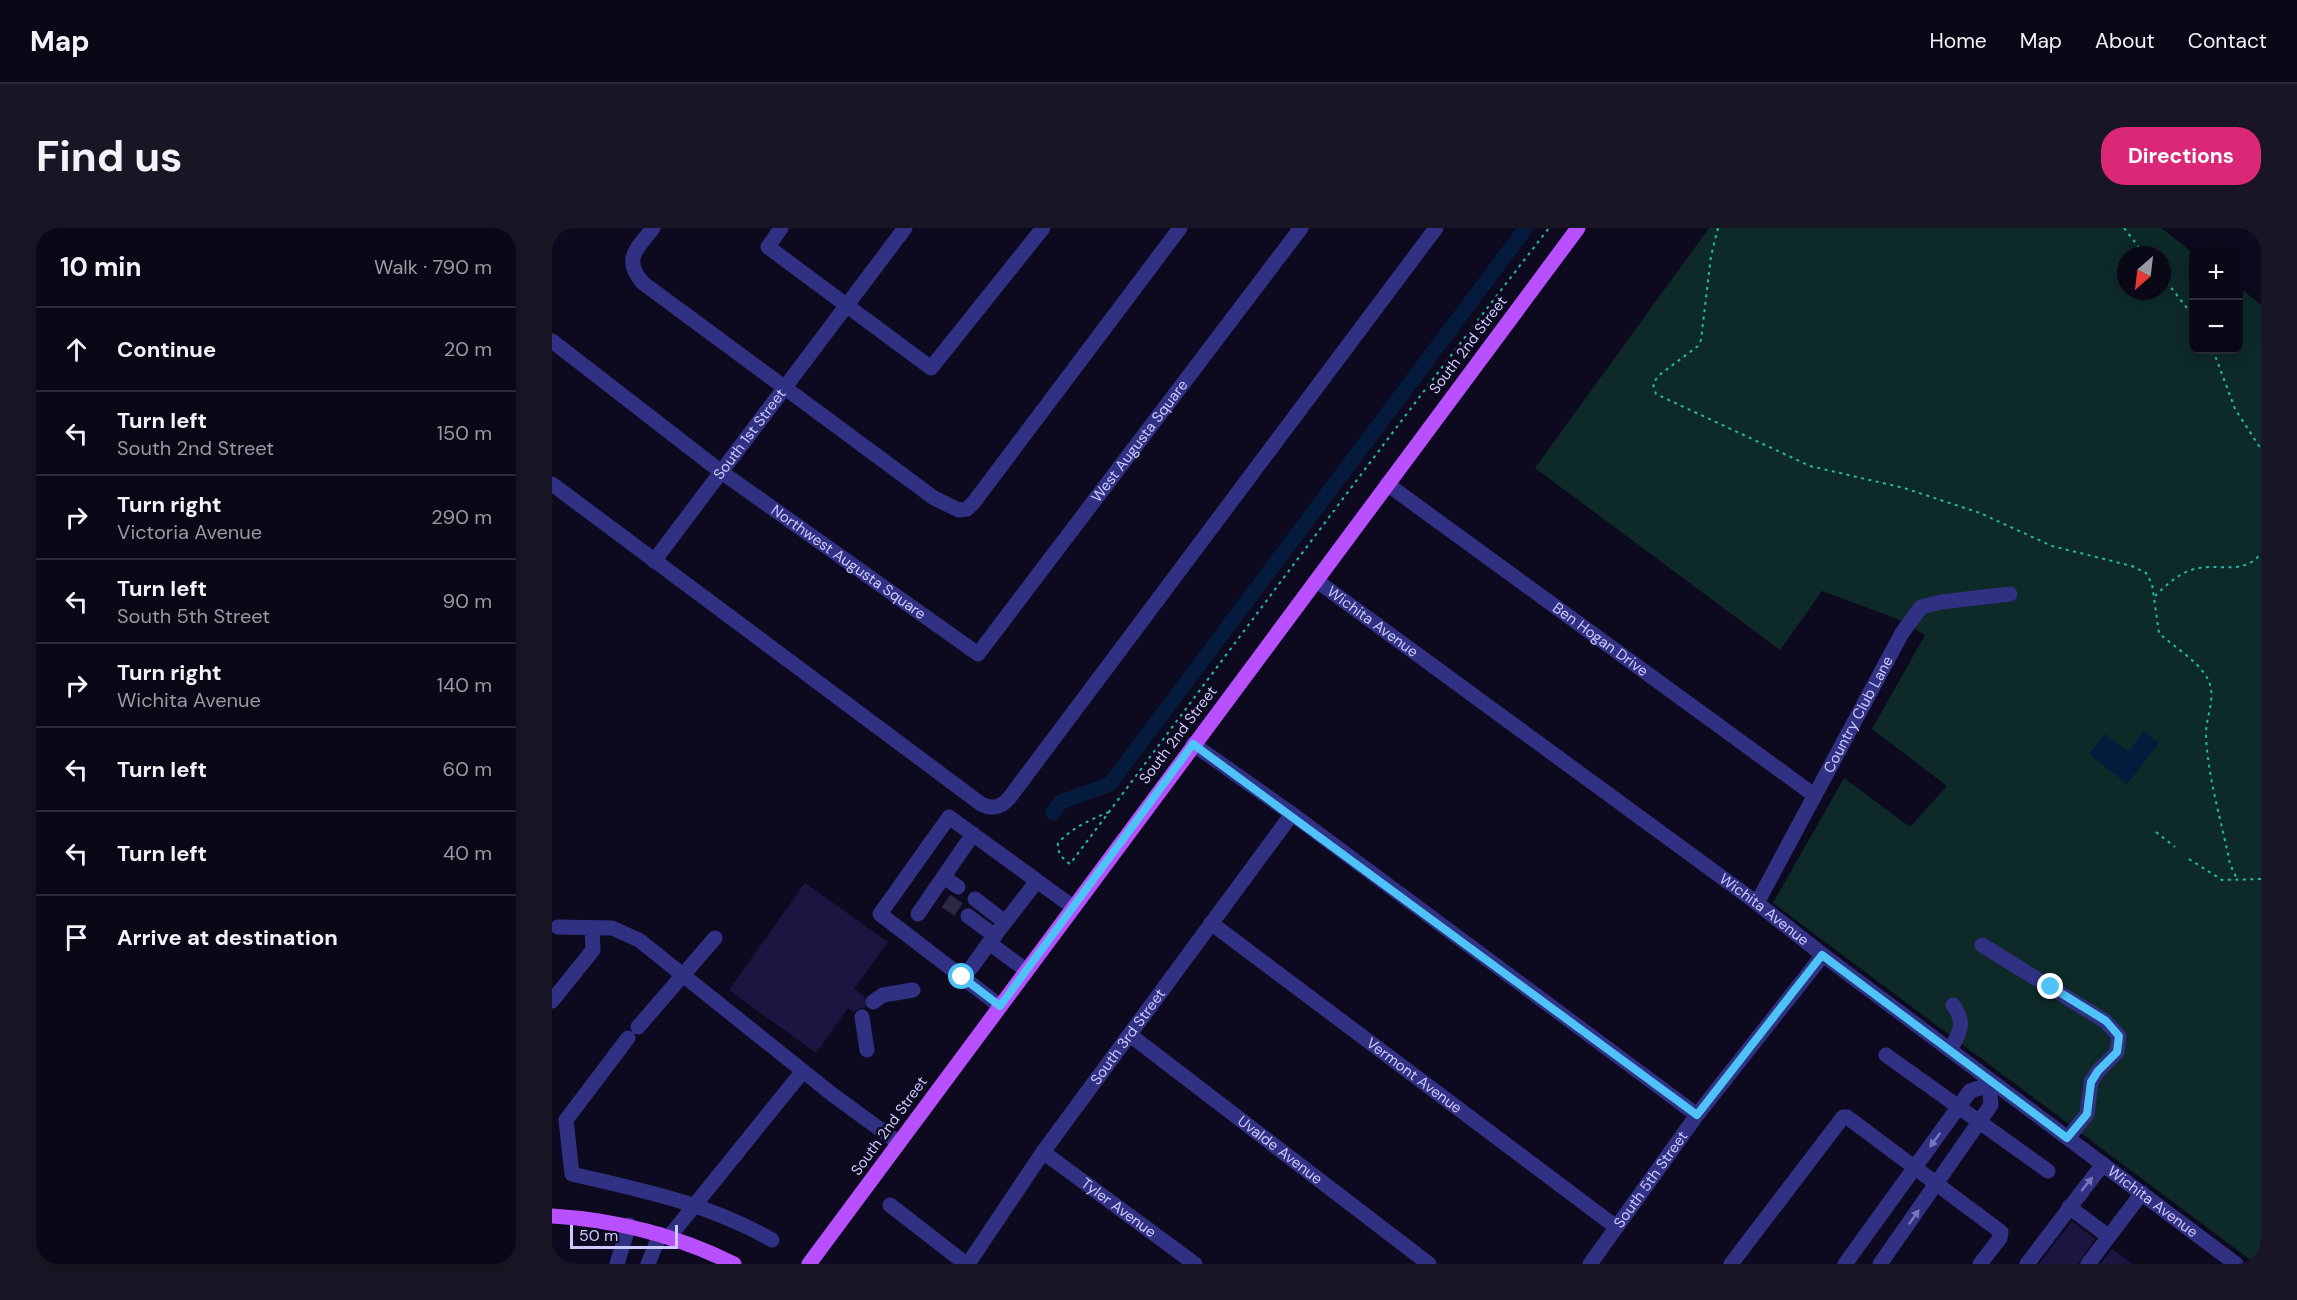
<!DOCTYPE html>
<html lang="en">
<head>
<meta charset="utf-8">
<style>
	:root { --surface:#0a0817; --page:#181624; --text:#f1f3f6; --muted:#999aa1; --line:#2a2936; --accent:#db2777 }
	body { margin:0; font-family:"DM Sans",sans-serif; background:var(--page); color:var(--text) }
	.controls { position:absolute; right:18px; top:18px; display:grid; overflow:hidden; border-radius:12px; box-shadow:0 3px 15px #0003 }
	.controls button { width:54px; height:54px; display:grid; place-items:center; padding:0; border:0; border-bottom:2px solid var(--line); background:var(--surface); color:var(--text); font:30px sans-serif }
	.compass { position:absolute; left:1565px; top:18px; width:54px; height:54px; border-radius:50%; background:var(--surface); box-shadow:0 3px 15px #0003; rotate:208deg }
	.scale { position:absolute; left:18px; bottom:15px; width:108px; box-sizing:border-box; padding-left:6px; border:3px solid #cdc9ff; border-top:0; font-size:16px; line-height:21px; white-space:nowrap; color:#cdc9ff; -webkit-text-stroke:4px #0d0a1f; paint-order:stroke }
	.stop { position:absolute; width:18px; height:18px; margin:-14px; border:4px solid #4fc3f7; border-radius:50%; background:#fff }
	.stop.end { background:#4fc3f7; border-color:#fff; box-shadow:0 2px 6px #0008 }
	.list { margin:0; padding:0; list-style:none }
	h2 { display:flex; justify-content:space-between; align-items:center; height:78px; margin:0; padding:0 24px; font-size:26px }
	h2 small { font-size:20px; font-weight:400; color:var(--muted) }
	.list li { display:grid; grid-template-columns:39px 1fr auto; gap:18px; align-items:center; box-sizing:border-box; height:84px; padding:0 24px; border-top:2px solid var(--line) }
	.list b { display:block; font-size:22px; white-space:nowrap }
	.list p { margin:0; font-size:20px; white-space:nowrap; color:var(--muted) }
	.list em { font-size:20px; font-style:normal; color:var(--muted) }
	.icon { flex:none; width:33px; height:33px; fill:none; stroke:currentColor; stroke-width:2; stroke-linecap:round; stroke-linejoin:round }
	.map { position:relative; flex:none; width:1709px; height:1036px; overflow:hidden; border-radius:24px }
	header { display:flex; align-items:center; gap:36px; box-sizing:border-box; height:84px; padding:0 30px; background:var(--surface); border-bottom:2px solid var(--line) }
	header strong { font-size:28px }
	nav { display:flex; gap:33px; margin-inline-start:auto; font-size:21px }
	.intro { display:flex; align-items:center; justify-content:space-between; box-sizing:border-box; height:144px; padding:0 36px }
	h1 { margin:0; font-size:42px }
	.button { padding:15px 27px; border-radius:24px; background:var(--accent); color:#fff; font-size:21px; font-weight:700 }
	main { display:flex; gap:36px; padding:0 36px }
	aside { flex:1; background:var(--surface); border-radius:24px; box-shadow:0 3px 15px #0003 }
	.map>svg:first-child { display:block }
	.green { fill:#0d2a28; fill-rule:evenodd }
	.water { fill:#041b3e }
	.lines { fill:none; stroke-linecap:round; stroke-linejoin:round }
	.canal { stroke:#041b3e; stroke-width:15 }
	.building { fill:#1c1542 }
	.minor-tunnel { stroke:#2a2741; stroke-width:15; stroke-dasharray:15 8; stroke-linecap:butt }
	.path { stroke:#22baac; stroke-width:2; stroke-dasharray:3 4.5; stroke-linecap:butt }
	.minor { stroke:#313183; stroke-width:15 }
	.major { stroke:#b850ff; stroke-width:15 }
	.oneway { fill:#7775bb }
	.route { stroke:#4fc3f7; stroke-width:8 }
	.labels { text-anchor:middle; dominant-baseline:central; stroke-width:5; stroke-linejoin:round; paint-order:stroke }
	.street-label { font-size:15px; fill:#cdc9ff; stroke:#0d0a1f }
</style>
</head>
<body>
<header>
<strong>Map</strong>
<nav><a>Home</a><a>Map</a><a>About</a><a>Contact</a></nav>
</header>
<div class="intro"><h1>Find us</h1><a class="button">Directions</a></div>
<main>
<aside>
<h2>10 min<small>Walk · 790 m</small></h2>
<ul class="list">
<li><svg class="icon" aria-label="ahead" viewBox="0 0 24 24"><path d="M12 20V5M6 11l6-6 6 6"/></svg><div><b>Continue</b></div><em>20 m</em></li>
<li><svg class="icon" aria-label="left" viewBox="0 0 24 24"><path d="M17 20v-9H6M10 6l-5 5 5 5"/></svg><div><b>Turn left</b><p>South 2nd Street</p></div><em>150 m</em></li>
<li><svg class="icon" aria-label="right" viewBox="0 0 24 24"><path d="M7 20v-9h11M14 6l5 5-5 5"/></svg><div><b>Turn right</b><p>Victoria Avenue</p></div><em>290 m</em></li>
<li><svg class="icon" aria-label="left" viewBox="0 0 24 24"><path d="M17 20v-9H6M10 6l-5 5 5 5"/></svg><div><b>Turn left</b><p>South 5th Street</p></div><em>90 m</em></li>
<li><svg class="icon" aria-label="right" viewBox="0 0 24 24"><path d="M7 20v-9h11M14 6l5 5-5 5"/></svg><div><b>Turn right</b><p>Wichita Avenue</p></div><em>140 m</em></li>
<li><svg class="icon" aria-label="left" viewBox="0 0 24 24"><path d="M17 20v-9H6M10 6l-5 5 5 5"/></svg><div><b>Turn left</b></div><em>60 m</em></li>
<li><svg class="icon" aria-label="left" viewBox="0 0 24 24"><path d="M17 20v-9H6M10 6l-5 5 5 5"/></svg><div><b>Turn left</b></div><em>40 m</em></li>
<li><svg class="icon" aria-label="arrive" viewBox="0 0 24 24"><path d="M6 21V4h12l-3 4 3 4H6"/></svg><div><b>Arrive at destination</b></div></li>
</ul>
</aside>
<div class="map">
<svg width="1709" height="1036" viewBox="0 0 1709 1036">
	<rect width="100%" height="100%" fill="#0d0a1f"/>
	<path class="green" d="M1157 0H1609L1641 25 1642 122H1686L1687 59 1709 77V1036H1704L1221 675 1292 550 1358 599 1395 558 1320 501 1373 407 1343 390 1270 363 1228 422 983 240ZM1574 27H1610V63H1574Z"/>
	<path class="water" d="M1592 503 1607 515 1575 556 1537 526 1553 506 1576 524Z"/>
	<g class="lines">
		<path class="canal" d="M501 585 509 574 558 556 974 0"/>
	</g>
	<g class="building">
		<path d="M253 655 336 714 302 761 313 769V780H308L302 784 296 780 264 825 177 762Z"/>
		<path d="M1520 993 1543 1011 1526 1036H1487Z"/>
		<path d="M1560 1021 1581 1036H1548Z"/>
	</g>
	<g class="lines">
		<path class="minor-tunnel" d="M394 673 416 688"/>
		<g class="path">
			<path d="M1166 0 1159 28 1149 112 1146 118 1106 148 1101 156 1104 166 1258 238 1352 260 1428 285 1500 318 1580 338 1594 345 1600 356 1607 405C1621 418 1641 430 1652 445 1668 466 1653 487 1654 508 1656 551 1670 595 1678 636L1685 651"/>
			<path d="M1572 0 1593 27"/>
			<path d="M1610 48 1642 89"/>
			<path d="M1661 122 1683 181 1709 221"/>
			<path d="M1603 368C1615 356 1629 343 1647 340 1669 336 1693 347 1709 325"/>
			<path d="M557 584C537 592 520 600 506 615 505 625 510 630 518 636 677 424 834 210 997 0"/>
			<path d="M1604 604 1623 619"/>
			<path d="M1637 631 1670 652 1709 651"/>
		</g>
		<g class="minor">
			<path d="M101 0C85 21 70 31 91 55L382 270 407 282 415 281 422 274 628 0"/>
			<path d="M229 0 216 19 379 140 491 0"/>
			<path id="s1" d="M0 113 168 243 426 426 749 0"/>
			<path d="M0 256 429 576C441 582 450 579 458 569L884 0"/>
			<path id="s2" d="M835 256 1262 567"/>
			<path id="s3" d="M102 333 353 0"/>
			<path id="s4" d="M765 353 1205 675 1271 727 1684 1036"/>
			<path d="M641 516 740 586 1145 887"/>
			<path d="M392 649 406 659"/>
			<path d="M423 671 453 694"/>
			<path id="s5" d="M1205 675 1350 405 1369 379 1389 374 1458 366"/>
			<path d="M366 686 421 606"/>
			<path d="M416 688 443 708"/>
			<path id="s6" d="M659 695 1064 999"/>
			<path d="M6 699 60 700 87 712 281 867 347 915"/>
			<path d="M1430 717 1553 793 1567 808 1565 824 1546 843 1539 854 1535 886 1516 910"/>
			<path d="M419 740 437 715"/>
			<path d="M474 742 437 715 485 653"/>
			<path d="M0 773 41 722 40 700"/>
			<path d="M321 774 331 767 361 762"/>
			<path d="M448 778 328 686 397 589 521 679"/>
			<path d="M310 789 315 822"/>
			<path d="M86 799 163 710"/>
			<path id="s7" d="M578 807 877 1036"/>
			<path d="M76 810 14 892 20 946C92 963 155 975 220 1012"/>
			<path d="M1398 822C1408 805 1414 794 1401 777"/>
			<path d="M1334 827 1496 943"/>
			<path id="s8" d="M491 924 643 1036"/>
			<path d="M338 977 414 1036"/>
			<path d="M1517 979 1556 1008"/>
			<path d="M117 1009 251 843"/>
			<path d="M65 1036 77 997"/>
			<path d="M96 1036 108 1006"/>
			<path id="s9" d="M416 1036 491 924 740 586"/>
			<path id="s10" d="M1038 1036 1145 887 1271 727"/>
			<path d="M1179 1036 1291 889H1295L1449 1004 1448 1010 1428 1036"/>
			<path d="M1293 1036 1418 863 1437 857 1439 877 1328 1036"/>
			<path d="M1475 1036 1551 936"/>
			<path d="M1536 1036 1590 965"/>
		</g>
		<g class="major">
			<path d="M0 988C65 992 124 1007 182 1036"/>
			<path d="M257 1036 1026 0"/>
		</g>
	</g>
	<defs><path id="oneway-solid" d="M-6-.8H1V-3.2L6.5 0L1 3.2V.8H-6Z" transform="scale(1.5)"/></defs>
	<g class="oneway">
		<use href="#oneway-solid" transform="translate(1383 912) rotate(126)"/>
		<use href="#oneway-solid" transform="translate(1535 956) rotate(-51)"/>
		<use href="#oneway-solid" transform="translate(1362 989) rotate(-55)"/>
	</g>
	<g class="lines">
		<path class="route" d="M410 749 448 778 641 516 1145 887 1270 727 1515 910 1535 886 1539 854 1546 843 1565 824 1567 808 1554 793 1499 759"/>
	</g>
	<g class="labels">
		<g class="street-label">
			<text transform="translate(916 117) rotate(-53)">South 2nd Street</text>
			<text stroke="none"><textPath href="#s3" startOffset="159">South 1st Street</textPath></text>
			<text stroke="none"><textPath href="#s1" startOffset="796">West Augusta Square</textPath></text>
			<text stroke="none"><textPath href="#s1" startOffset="370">Northwest Augusta Square</textPath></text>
			<text stroke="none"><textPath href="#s4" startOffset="69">Wichita Avenue</textPath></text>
			<text stroke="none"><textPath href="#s2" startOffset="264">Ben Hogan Drive</textPath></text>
			<text stroke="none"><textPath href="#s5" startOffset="214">Country Club Lane</textPath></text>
			<text transform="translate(626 507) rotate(-53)">South 2nd Street</text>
			<text stroke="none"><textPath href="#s4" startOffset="555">Wichita Avenue</textPath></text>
			<text stroke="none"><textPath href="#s9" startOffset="278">South 3rd Street</textPath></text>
			<text stroke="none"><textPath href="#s6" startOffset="254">Vermont Avenue</textPath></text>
			<text transform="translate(337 898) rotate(-54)">South 2nd Street</text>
			<text stroke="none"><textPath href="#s7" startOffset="189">Uvalde Avenue</textPath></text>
			<text stroke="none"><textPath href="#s10" startOffset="104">South 5th Street</textPath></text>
			<text stroke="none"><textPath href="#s4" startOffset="1041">Wichita Avenue</textPath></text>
			<text stroke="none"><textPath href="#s8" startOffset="94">Tyler Avenue</textPath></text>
		</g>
	</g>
</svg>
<div class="controls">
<button>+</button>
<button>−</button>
</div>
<svg class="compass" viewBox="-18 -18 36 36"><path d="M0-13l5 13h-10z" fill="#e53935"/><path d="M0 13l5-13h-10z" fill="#999aa1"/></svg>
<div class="scale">50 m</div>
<div class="stop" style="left:410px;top:749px"></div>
<div class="stop end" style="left:1499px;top:759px"></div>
</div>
</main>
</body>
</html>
